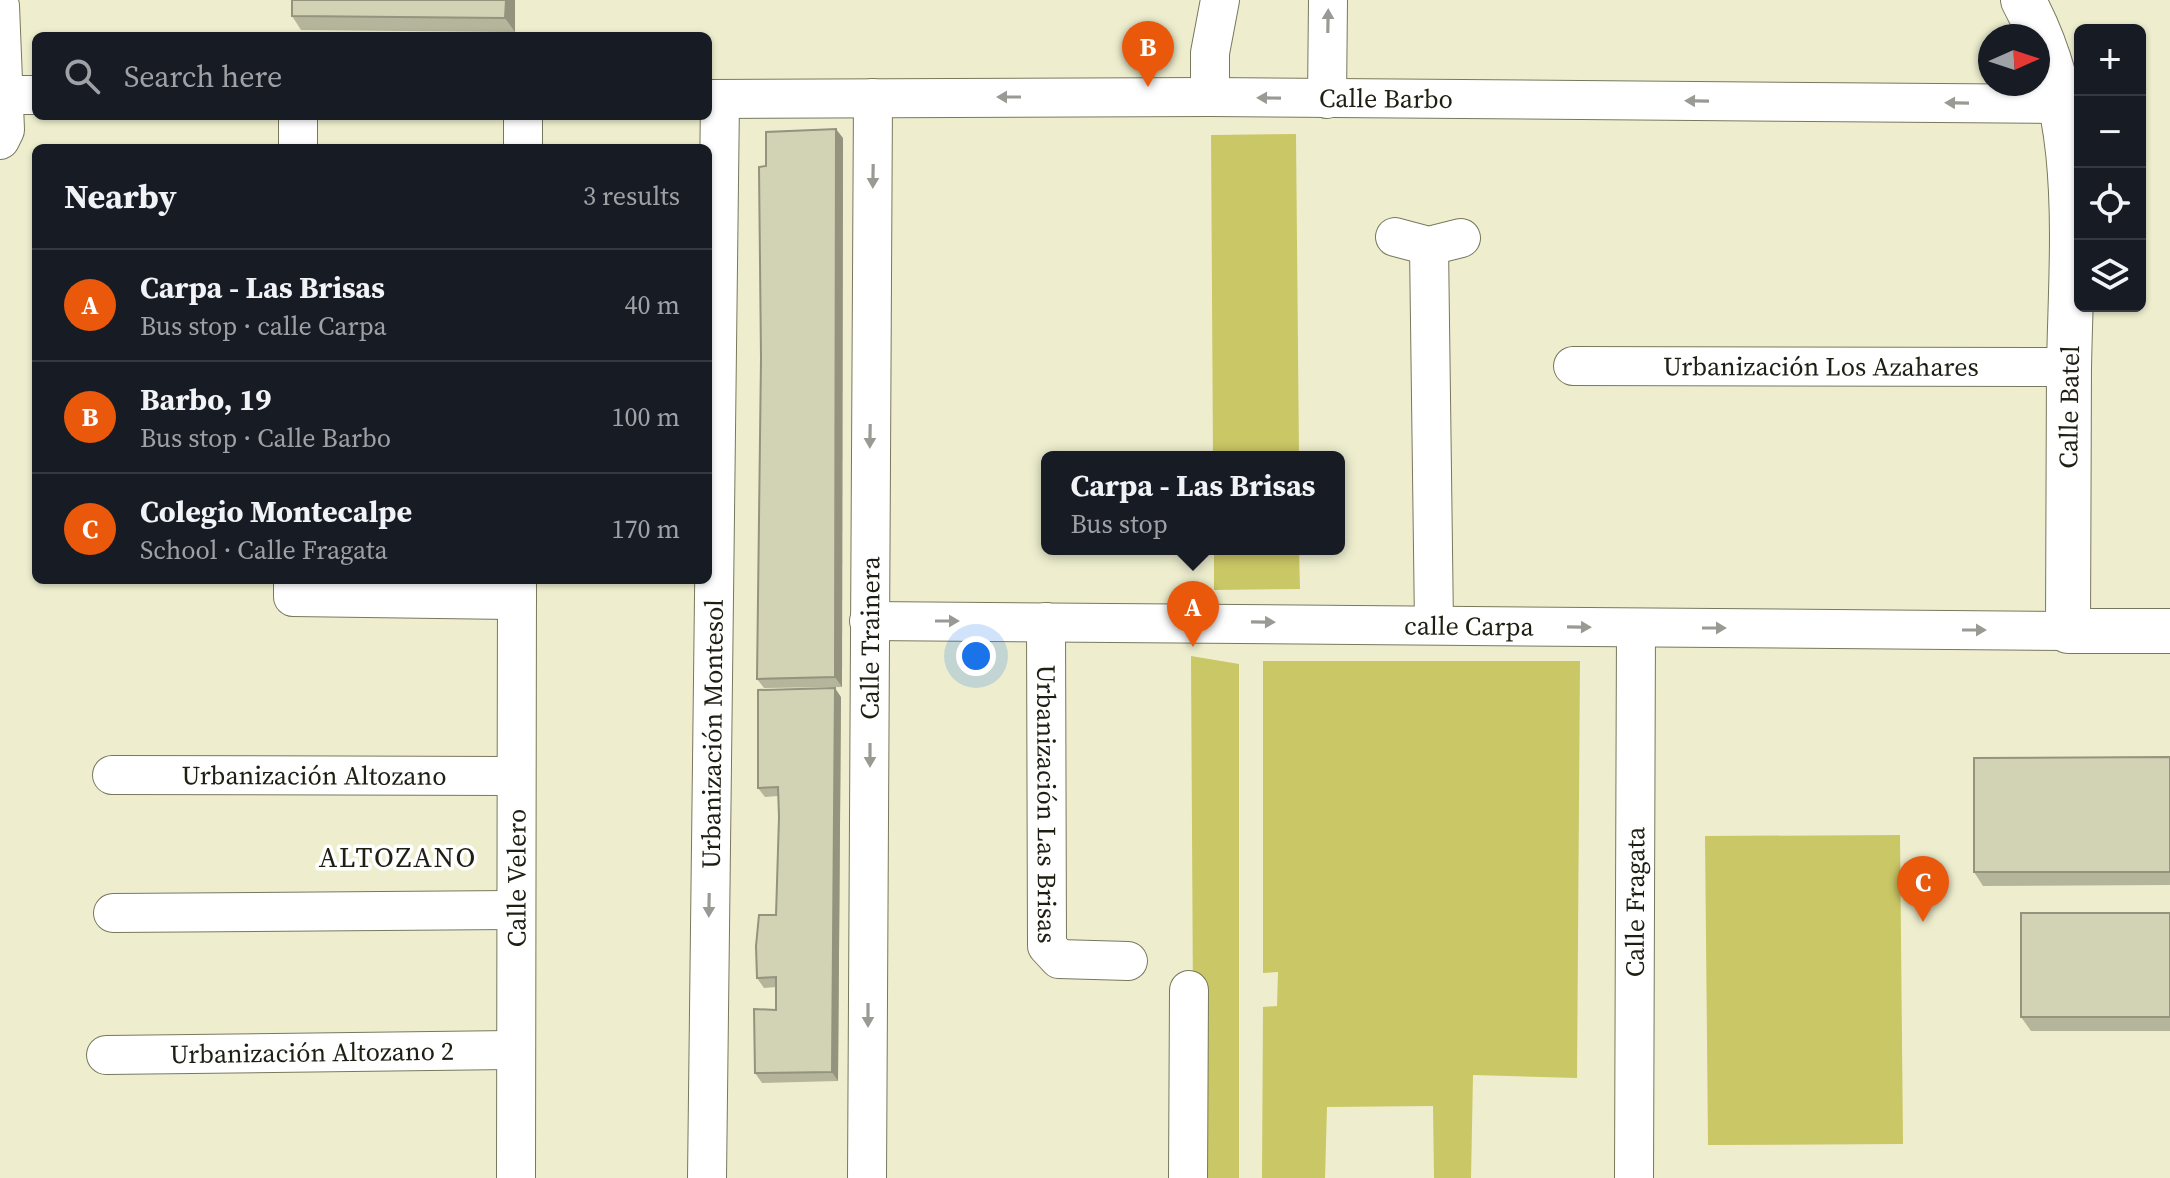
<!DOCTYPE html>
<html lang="en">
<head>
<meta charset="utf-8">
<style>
	:root { --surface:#171b24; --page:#242831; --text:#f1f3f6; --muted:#9ea1a6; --line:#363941; --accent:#ea580c }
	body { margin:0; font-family:"Source Serif 4",serif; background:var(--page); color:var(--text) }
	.controls { position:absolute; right:24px; top:24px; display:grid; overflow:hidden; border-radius:12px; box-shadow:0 2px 6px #0004 }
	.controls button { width:72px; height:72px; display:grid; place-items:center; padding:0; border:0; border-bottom:2px solid var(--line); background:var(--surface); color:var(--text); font:40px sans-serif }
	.compass { position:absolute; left:1978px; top:24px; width:72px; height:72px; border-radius:50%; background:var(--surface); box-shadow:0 2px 6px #0004; rotate:87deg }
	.you { position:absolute; left:976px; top:656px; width:28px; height:28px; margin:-20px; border:6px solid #fff; border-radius:50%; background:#1a73e8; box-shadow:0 0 0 12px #1a73e833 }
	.badge { display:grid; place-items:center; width:52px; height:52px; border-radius:50%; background:var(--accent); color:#fff; font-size:26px; font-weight:700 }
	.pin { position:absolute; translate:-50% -66px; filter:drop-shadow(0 2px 4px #0008) }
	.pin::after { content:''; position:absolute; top:42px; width:28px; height:24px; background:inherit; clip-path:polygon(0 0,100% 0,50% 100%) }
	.popup { position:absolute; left:1041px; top:451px; width:304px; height:104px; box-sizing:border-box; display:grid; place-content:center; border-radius:12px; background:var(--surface); filter:drop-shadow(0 2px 6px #0005); font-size:26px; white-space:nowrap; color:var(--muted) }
	.popup b { font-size:30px; color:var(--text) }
	.popup::after { content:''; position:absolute; left:50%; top:100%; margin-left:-16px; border:16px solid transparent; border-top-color:var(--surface) }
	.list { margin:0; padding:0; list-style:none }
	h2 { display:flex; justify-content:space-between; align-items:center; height:104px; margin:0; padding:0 32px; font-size:34px }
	h2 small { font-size:26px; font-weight:400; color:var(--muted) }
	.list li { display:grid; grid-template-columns:52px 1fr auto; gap:24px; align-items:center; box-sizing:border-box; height:112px; padding:0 32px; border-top:2px solid var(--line) }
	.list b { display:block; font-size:30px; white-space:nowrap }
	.list p { margin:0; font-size:26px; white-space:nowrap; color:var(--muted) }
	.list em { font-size:26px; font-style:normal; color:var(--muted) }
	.icon { flex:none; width:44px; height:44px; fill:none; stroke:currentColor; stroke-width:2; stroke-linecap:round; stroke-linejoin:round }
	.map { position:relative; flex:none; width:2170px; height:1178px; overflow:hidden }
	.search { position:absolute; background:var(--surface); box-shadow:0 2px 6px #0004; left:32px; top:32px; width:680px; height:88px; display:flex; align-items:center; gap:20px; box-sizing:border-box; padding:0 28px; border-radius:12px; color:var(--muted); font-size:30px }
	.panel { position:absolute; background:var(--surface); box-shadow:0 2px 6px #0004; left:32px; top:144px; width:680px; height:440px; border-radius:12px }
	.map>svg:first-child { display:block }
	.green { fill:#cac766 }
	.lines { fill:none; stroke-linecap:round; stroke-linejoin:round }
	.minor-casing { stroke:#78785d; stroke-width:40 }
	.tertiary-casing { stroke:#78785d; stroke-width:46 }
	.minor { stroke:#fff; stroke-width:38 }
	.tertiary { stroke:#fff; stroke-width:44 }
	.wall { fill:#b5b59b }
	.shaded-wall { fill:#93937e }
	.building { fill:#d2d2b4; stroke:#93937e; stroke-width:2 }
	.oneway { fill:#9a9a95 }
	.labels { text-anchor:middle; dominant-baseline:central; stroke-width:7; stroke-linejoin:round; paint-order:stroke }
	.street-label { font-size:26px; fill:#1e1e13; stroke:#fff }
	.neighbourhood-label { font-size:28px; letter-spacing:2px; fill:#1e1e13; stroke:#fff }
</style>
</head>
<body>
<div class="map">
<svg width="2170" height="1178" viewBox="0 0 2170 1178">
	<rect width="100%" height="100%" fill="#eeeecf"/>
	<g class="green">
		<path d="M1296 134 1299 457H1213L1211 135Z"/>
		<path d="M1214 549H1299L1300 589 1214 590Z"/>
		<path d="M1191 656 1239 664V1178H1194Z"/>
		<path d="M1263 661H1580L1577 1078 1473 1075 1471 1178H1434L1433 1106 1327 1107 1325 1178H1262L1263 1007 1277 1006 1278 972 1263 973Z"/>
		<path d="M1900 835 1903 1144 1708 1145 1705 836Z"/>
	</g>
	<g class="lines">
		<g class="minor-casing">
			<g id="minor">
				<path d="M0 6 5 130 0 140"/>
				<path d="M0 95H36"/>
				<path d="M1210 97V53L1220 0"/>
				<path id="s1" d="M708 99 1210 97 2063 104"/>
				<path d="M1327 99 1328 0"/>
				<path d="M298 148V116"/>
				<path d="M523 148V116"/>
				<path d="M1395 237 1429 246 1461 238"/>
				<path d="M1429 246 1434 625"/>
				<path id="s2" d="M1573 366 2069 367"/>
				<path d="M293 580V597L517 600"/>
				<path id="s3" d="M869 621 2068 631"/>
				<path id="s4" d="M1046 622 1047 946 1059 959 1128 961"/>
				<path id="s5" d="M112 775 516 776"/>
				<path d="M113 913 516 910"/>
				<path id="s6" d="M106 1055 516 1050"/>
				<path id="s7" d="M516 1178 517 580"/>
				<path id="s8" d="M707 1178 720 99"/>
				<path id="s9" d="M867 1178 873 98"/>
				<path d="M1188 1178 1189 990"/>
				<path id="s10" d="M1634 1178 1636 628"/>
			</g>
		</g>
		<g class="tertiary-casing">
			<path id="tertiary" d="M2023 0C2086 114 2071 243 2069 369 2068 456 2068 543 2068 631H2170"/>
		</g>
		<use href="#minor" class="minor"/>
		<use href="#tertiary" class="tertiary"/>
	</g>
	<g class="wall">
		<path d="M292 0H515V32L301 30 292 16Z"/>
		<path d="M843 138 842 687 764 688 757 679 766 166Z"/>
		<path d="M841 697 838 1081 762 1083 755 1073 776 1010V987L764 988 757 978 776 915 779 817 778 796 765 797 758 788Z"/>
		<path d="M2170 757V885L1983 886 1974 872Z"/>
		<path d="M2170 913V1031H2031L2021 1017Z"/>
	</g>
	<g class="shaded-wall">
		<path d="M506 0H515V32L505 18Z"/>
		<path d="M836 129 843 138 842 687 835 677Z"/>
		<path d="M835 688 841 697 838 1081 832 1072Z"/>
	</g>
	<g class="building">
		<path d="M292 0H506L505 18 292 16Z"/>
		<path d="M836 129 835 677 757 679 761 358 759 167 766 166V132Z"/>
		<path d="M835 688 832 1072 755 1073 754 1009 776 1010V977L757 978 756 946 759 915H776L779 817 778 787 758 788V690Z"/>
		<path d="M2170 757V872H1974V758Z"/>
		<rect x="2021" y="913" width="149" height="104"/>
	</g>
	<defs><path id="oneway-solid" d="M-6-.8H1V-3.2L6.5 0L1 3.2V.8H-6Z" transform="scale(2)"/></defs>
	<g class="oneway">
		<use href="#oneway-solid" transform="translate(1328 21) rotate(-89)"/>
		<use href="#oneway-solid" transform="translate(1009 97) rotate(180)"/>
		<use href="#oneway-solid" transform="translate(1269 98) rotate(-179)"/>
		<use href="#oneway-solid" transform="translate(1697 101) rotate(-179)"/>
		<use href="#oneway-solid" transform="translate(1957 103) rotate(-179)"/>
		<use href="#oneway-solid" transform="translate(873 176) rotate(91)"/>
		<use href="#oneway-solid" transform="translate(870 436) rotate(91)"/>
		<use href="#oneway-solid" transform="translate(947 621)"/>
		<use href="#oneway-solid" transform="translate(1263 622) rotate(1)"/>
		<use href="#oneway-solid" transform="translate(1579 627) rotate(1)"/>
		<use href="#oneway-solid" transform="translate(1714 628)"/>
		<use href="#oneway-solid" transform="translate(1974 630)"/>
		<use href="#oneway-solid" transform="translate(870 755) rotate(90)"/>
		<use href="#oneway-solid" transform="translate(709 905) rotate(91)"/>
		<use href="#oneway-solid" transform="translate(868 1015) rotate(90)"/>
	</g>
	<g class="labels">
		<g class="street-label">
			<text stroke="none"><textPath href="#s1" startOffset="678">Calle Barbo</textPath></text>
			<text stroke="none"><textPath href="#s2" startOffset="248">Urbanización Los Azahares</textPath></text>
			<text transform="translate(2069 407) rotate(-89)">Calle Batel</text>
			<text stroke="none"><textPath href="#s3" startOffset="600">calle Carpa</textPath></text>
			<text stroke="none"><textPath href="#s9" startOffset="540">Calle Trainera</textPath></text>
			<text stroke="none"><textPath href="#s8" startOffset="444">Urbanización Montesol</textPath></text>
			<text stroke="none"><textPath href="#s5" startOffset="202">Urbanización Altozano</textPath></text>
			<text stroke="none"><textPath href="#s4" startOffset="182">Urbanización Las Brisas</textPath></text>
			<text stroke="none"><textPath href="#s7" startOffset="300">Calle Velero</textPath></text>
			<text stroke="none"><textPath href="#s10" startOffset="276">Calle Fragata</textPath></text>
			<text stroke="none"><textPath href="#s6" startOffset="206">Urbanización Altozano 2</textPath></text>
		</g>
		<g class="neighbourhood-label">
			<text x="398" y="857">ALTOZANO</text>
		</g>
	</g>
</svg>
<div class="controls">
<button>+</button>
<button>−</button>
<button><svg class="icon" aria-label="locate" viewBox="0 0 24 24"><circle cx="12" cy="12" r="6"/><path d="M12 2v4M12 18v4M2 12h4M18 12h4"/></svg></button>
<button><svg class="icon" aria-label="layers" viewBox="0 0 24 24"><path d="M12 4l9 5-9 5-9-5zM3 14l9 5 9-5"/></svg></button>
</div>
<svg class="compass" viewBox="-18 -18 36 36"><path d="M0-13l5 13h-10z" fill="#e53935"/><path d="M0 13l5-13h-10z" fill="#9ea1a6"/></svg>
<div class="you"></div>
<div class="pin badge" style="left:1193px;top:647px">A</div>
<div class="popup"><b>Carpa - Las Brisas</b>Bus stop</div>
<div class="pin badge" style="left:1148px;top:87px">B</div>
<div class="pin badge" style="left:1923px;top:922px">C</div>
<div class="search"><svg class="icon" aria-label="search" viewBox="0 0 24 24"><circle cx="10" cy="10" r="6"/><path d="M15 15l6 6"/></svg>Search here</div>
<section class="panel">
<h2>Nearby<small>3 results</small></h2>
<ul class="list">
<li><span class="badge">A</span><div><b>Carpa - Las Brisas</b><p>Bus stop · calle Carpa</p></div><em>40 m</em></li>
<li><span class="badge">B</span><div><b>Barbo, 19</b><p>Bus stop · Calle Barbo</p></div><em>100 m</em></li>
<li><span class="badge">C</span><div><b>Colegio Montecalpe</b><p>School · Calle Fragata</p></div><em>170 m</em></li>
</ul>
</section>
</div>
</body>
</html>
